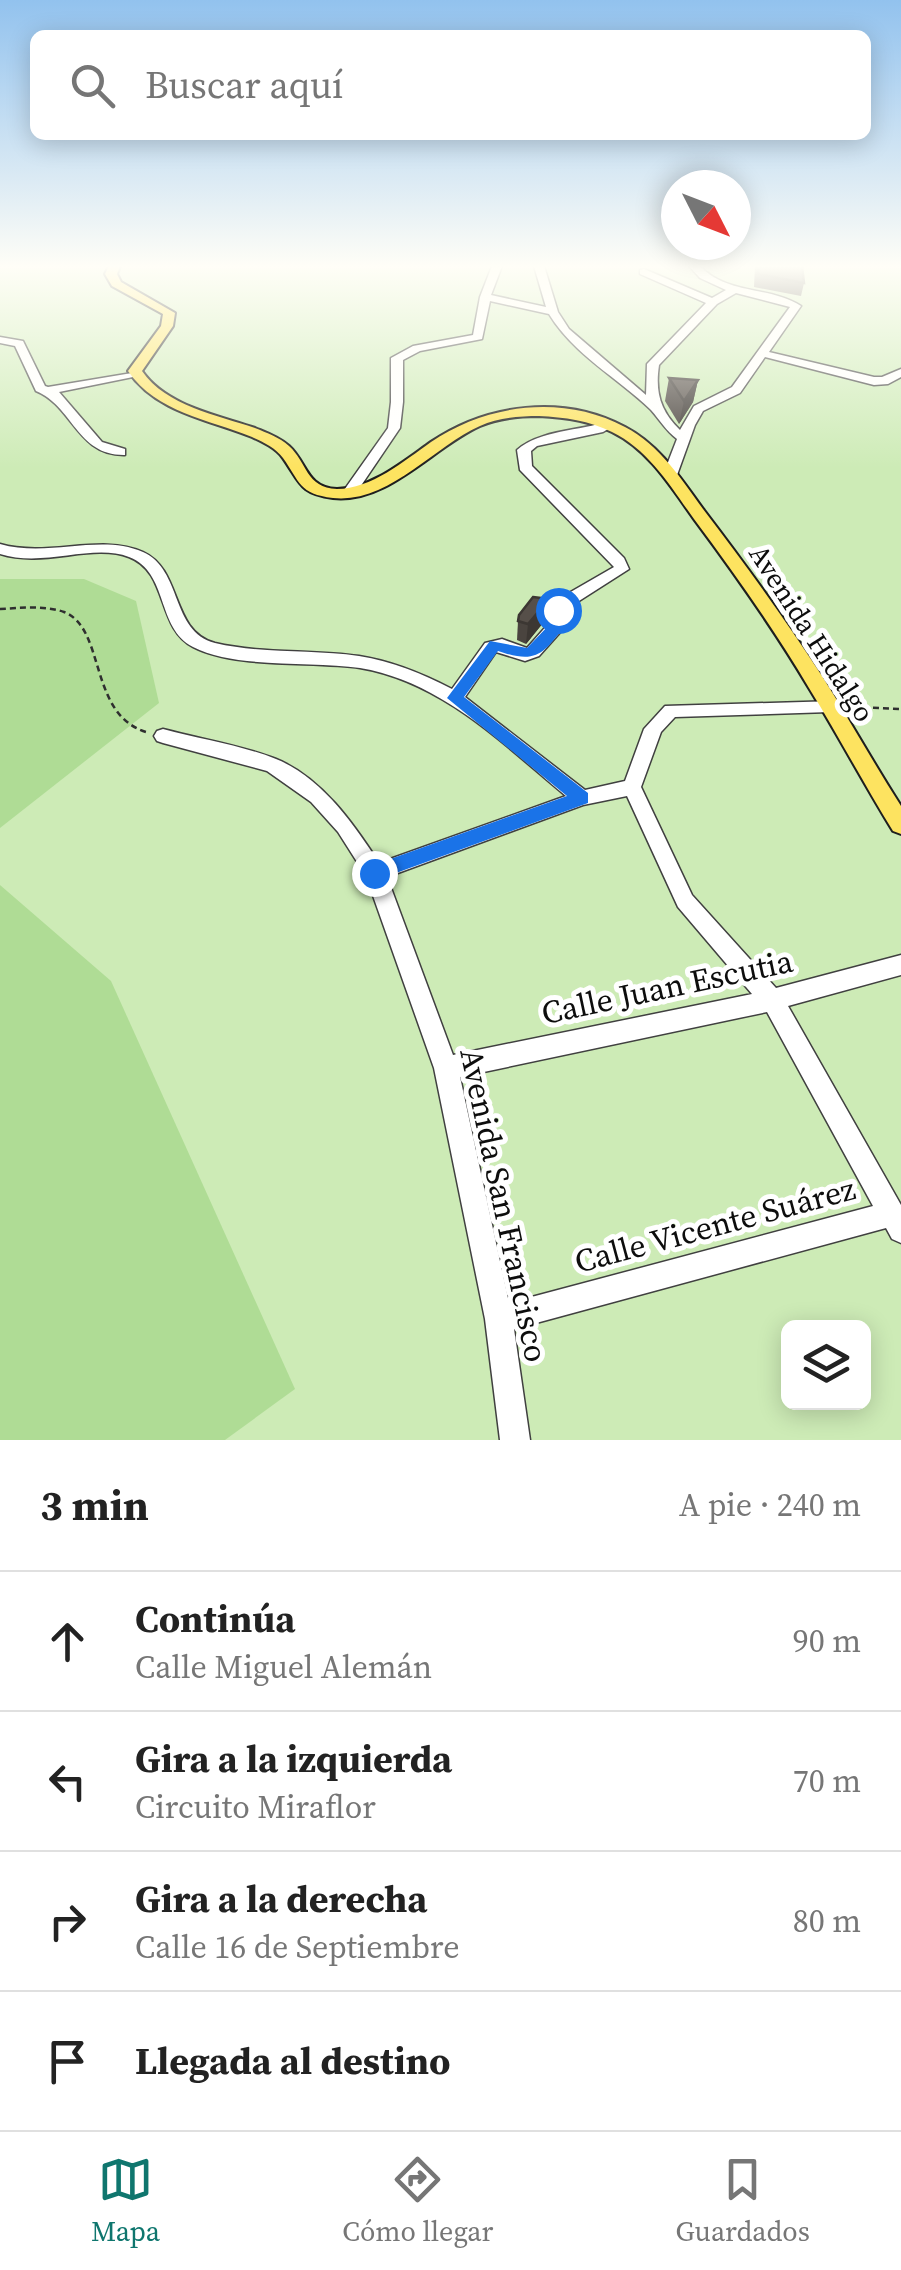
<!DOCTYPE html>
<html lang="es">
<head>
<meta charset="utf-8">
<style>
	:root { --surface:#fff; --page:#f2f2f2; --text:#222; --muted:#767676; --line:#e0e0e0; --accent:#0f766e }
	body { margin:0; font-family:"Source Serif 4",serif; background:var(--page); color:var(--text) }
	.controls { position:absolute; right:30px; bottom:30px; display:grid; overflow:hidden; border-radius:15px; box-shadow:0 5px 25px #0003 }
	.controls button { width:90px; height:90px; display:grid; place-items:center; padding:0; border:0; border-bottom:2px solid var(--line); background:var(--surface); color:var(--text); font:50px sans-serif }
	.compass { position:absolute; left:661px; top:170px; width:90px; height:90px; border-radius:50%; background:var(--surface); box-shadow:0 5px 25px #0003; rotate:132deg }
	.stop { position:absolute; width:30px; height:30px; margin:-22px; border:8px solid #1a73e8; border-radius:50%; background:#fff }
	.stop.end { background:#1a73e8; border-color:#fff; box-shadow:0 2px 10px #0008 }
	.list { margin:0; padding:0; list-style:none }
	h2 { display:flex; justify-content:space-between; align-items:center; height:130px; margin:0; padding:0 40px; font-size:42px }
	h2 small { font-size:32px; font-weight:400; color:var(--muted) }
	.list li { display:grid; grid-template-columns:65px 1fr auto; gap:30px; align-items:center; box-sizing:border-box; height:140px; padding:0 40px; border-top:2px solid var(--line) }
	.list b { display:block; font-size:38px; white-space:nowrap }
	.list p { margin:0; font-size:32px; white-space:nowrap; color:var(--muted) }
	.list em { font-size:32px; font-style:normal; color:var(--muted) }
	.icon { flex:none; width:55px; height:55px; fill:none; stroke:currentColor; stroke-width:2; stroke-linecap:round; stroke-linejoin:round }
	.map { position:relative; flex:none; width:901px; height:1440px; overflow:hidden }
	.search { position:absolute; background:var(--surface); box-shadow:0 5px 25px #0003; left:30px; right:30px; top:30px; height:110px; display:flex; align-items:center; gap:25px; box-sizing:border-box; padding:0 35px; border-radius:15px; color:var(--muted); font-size:38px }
	.sheet { height:690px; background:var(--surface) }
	nav { display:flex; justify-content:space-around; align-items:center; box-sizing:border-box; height:140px; border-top:2px solid var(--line); background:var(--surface); font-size:28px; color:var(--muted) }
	nav a { display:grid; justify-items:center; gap:5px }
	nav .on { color:var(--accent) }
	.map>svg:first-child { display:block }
	.green { fill:#cdebb6; fill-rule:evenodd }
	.forest { fill:#afdc95 }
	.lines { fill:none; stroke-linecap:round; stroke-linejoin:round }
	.minor-casing { stroke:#404040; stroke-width:3 }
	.major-casing { stroke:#1e1e1e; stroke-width:4 }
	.path { stroke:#2f2f2f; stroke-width:2.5; stroke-dasharray:6 4; stroke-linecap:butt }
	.minor { fill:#fff; fill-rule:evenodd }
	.major { fill:#fde360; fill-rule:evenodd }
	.wall { fill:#4a443f }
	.shaded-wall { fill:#3c3733 }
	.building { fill:#564f49; stroke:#3c3733; stroke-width:2.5 }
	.route { fill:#1a73e8 }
	.labels { text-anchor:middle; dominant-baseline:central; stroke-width:10; stroke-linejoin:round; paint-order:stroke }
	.street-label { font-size:28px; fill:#0d0d0d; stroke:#fff }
	.near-street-label { font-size:32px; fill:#0d0d0d; stroke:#fff }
</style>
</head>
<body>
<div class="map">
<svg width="901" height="1440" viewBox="0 0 901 1440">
	<rect width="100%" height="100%" fill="#fffdee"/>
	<path class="green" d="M0 266H901V1440H0ZM788 1328H864V1402H788Z"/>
	<g class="forest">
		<path d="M0 579H84L136 601 159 703 0 828Z"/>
		<path d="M0 885 111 981 295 1389 225 1440H0Z"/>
	</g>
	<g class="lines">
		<g class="minor-casing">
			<g id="minor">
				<path d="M492 266H502L491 295 546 307 534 266H544L558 312 569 329 646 395 647 364 706 303 640 274V270L644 269 712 298 726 290 700 278 689 266H700C727 295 770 286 801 306L769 352 874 377H882L901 369V377L888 384 874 385 765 357 740 393 703 411 695 425 677 475 670 479 663 475 677 439C666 431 660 420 651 410 618 378 574 355 549 314L490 301 482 339 420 351 403 360V402L400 428 354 496H344L342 493 388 428 391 402V358L413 346 473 335 480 297ZM736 293 790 307 732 387 694 406 680 430C660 411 655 392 659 365L717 304Z"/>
				<path d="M0 337 23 341 45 386 48 387 138 372V376L59 392 102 442 125 449V455C77 456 73 406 36 391L15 346 0 343Z"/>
				<path d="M609 421 615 425 603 432 537 446 531 451 532 466 624 558 629 569 568 608 564 628 539 656 525 661 496 652 465 697 585 790 625 781 644 729 665 706 836 701 839 706 836 711 830 712 675 717 661 732 641 787 692 895 776 988 901 955V975L788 1006 901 1205V1243L892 1239 886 1228 514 1329 530 1440H500L485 1319 434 1068 366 876 338 832 311 802 267 771 163 743 157 741 154 736 157 731 163 729C200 739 241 745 276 759 321 777 354 824 379 863L566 796C504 745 443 682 360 668 312 661 235 669 193 647 156 628 169 572 129 557 92 543 44 568 0 554V544C49 558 100 533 143 552 183 570 170 631 215 643 262 654 312 649 359 656 392 661 423 674 452 689L485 643 502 639 527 648 550 622 555 601 614 567 520 470 517 450C539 430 580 431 609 421ZM627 796 678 907 752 994 453 1055 387 877 583 805ZM767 1012 873 1206 509 1303 460 1077Z"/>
			</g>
		</g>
		<g class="major-casing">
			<path id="major" d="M109 266H120L117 274 121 282 175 313 173 326 142 371C166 406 217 415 255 428 267 433 279 437 289 446 307 462 306 488 337 489 371 489 404 461 431 442 487 404 563 394 625 427 660 445 681 479 703 509 745 564 785 619 822 676 849 719 874 764 901 806V834L893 831C864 784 838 735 809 688 774 629 735 574 694 519 671 487 649 450 612 432 590 421 564 417 539 416 519 416 498 418 480 426 433 447 388 504 333 498 299 494 300 482 283 458 276 448 263 442 252 437 208 419 157 413 128 371L161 326 163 314 112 286 105 274Z"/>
		</g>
		<g class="path">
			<path d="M0 609C20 608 44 605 64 612 106 628 88 714 146 732"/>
			<path d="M853 707 901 709"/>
		</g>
		<use href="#minor" class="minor"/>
		<use href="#major" class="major"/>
	</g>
	<g class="wall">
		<path d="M755 266H802L804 283 801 296 754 287Z"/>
		<path d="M669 378 698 380 693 402 679 424 665 401Z"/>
		<path d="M549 599 547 618 526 644 517 640 518 621Z"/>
	</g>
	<g class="shaded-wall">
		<path d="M698 380 693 402 679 424 684 401Z"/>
		<path d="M549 599 547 618 526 644 528 624Z"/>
	</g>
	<g class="building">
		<path d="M758 266H802L804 283 758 274Z"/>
		<path d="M669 378 698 380 684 401Z"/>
		<path d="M533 597 549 599 528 624 518 621 519 615Z"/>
	</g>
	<linearGradient id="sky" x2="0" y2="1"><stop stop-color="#92c2ee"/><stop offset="0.57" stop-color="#fffef7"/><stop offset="1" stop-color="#fffef7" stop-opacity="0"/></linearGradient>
	<rect width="901" height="468" fill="url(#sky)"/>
	<path class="route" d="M553 606H563L566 624C543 655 536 664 498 651L464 697 588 793V803L374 881 368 878V867L567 796 447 698 490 641 527 648 551 623Z"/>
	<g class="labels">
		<g class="street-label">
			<text transform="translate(812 633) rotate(57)">Avenida Hidalgo</text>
		</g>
		<g class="near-street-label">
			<text transform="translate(667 987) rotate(-12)">Calle Juan Escutia</text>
			<text transform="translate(504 1205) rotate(78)">Avenida San Francisco</text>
			<text transform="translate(715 1225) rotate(-15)">Calle Vicente Suárez</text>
		</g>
	</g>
</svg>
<div class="controls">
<button><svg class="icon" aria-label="layers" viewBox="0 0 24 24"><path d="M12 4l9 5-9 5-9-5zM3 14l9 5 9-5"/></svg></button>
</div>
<svg class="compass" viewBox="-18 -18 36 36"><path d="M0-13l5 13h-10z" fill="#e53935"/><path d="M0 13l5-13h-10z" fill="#767676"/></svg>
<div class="stop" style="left:558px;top:610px"></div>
<div class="stop end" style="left:374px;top:873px"></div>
<div class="search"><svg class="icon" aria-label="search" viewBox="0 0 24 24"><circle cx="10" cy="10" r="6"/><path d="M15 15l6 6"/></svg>Buscar aquí</div>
</div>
<section class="sheet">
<h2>3 min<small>A pie · 240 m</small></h2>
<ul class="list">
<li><svg class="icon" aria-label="ahead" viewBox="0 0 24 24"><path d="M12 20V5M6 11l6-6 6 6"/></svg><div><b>Continúa</b><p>Calle Miguel Alemán</p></div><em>90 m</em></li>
<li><svg class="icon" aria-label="left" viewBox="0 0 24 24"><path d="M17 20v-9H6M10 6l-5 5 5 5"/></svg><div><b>Gira a la izquierda</b><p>Circuito Miraflor</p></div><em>70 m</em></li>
<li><svg class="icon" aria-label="right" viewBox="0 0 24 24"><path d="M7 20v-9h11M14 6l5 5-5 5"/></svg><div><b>Gira a la derecha</b><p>Calle 16 de Septiembre</p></div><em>80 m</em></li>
<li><svg class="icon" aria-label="arrive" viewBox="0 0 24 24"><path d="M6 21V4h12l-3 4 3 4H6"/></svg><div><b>Llegada al destino</b></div></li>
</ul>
</section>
<nav>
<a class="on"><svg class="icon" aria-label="map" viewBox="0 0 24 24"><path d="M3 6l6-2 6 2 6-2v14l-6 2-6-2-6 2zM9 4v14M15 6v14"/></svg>Mapa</a>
<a><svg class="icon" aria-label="directions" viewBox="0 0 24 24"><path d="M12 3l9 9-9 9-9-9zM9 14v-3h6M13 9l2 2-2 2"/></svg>Cómo llegar</a>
<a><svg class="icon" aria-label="saved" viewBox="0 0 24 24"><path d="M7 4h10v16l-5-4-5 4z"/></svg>Guardados</a>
</nav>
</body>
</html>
